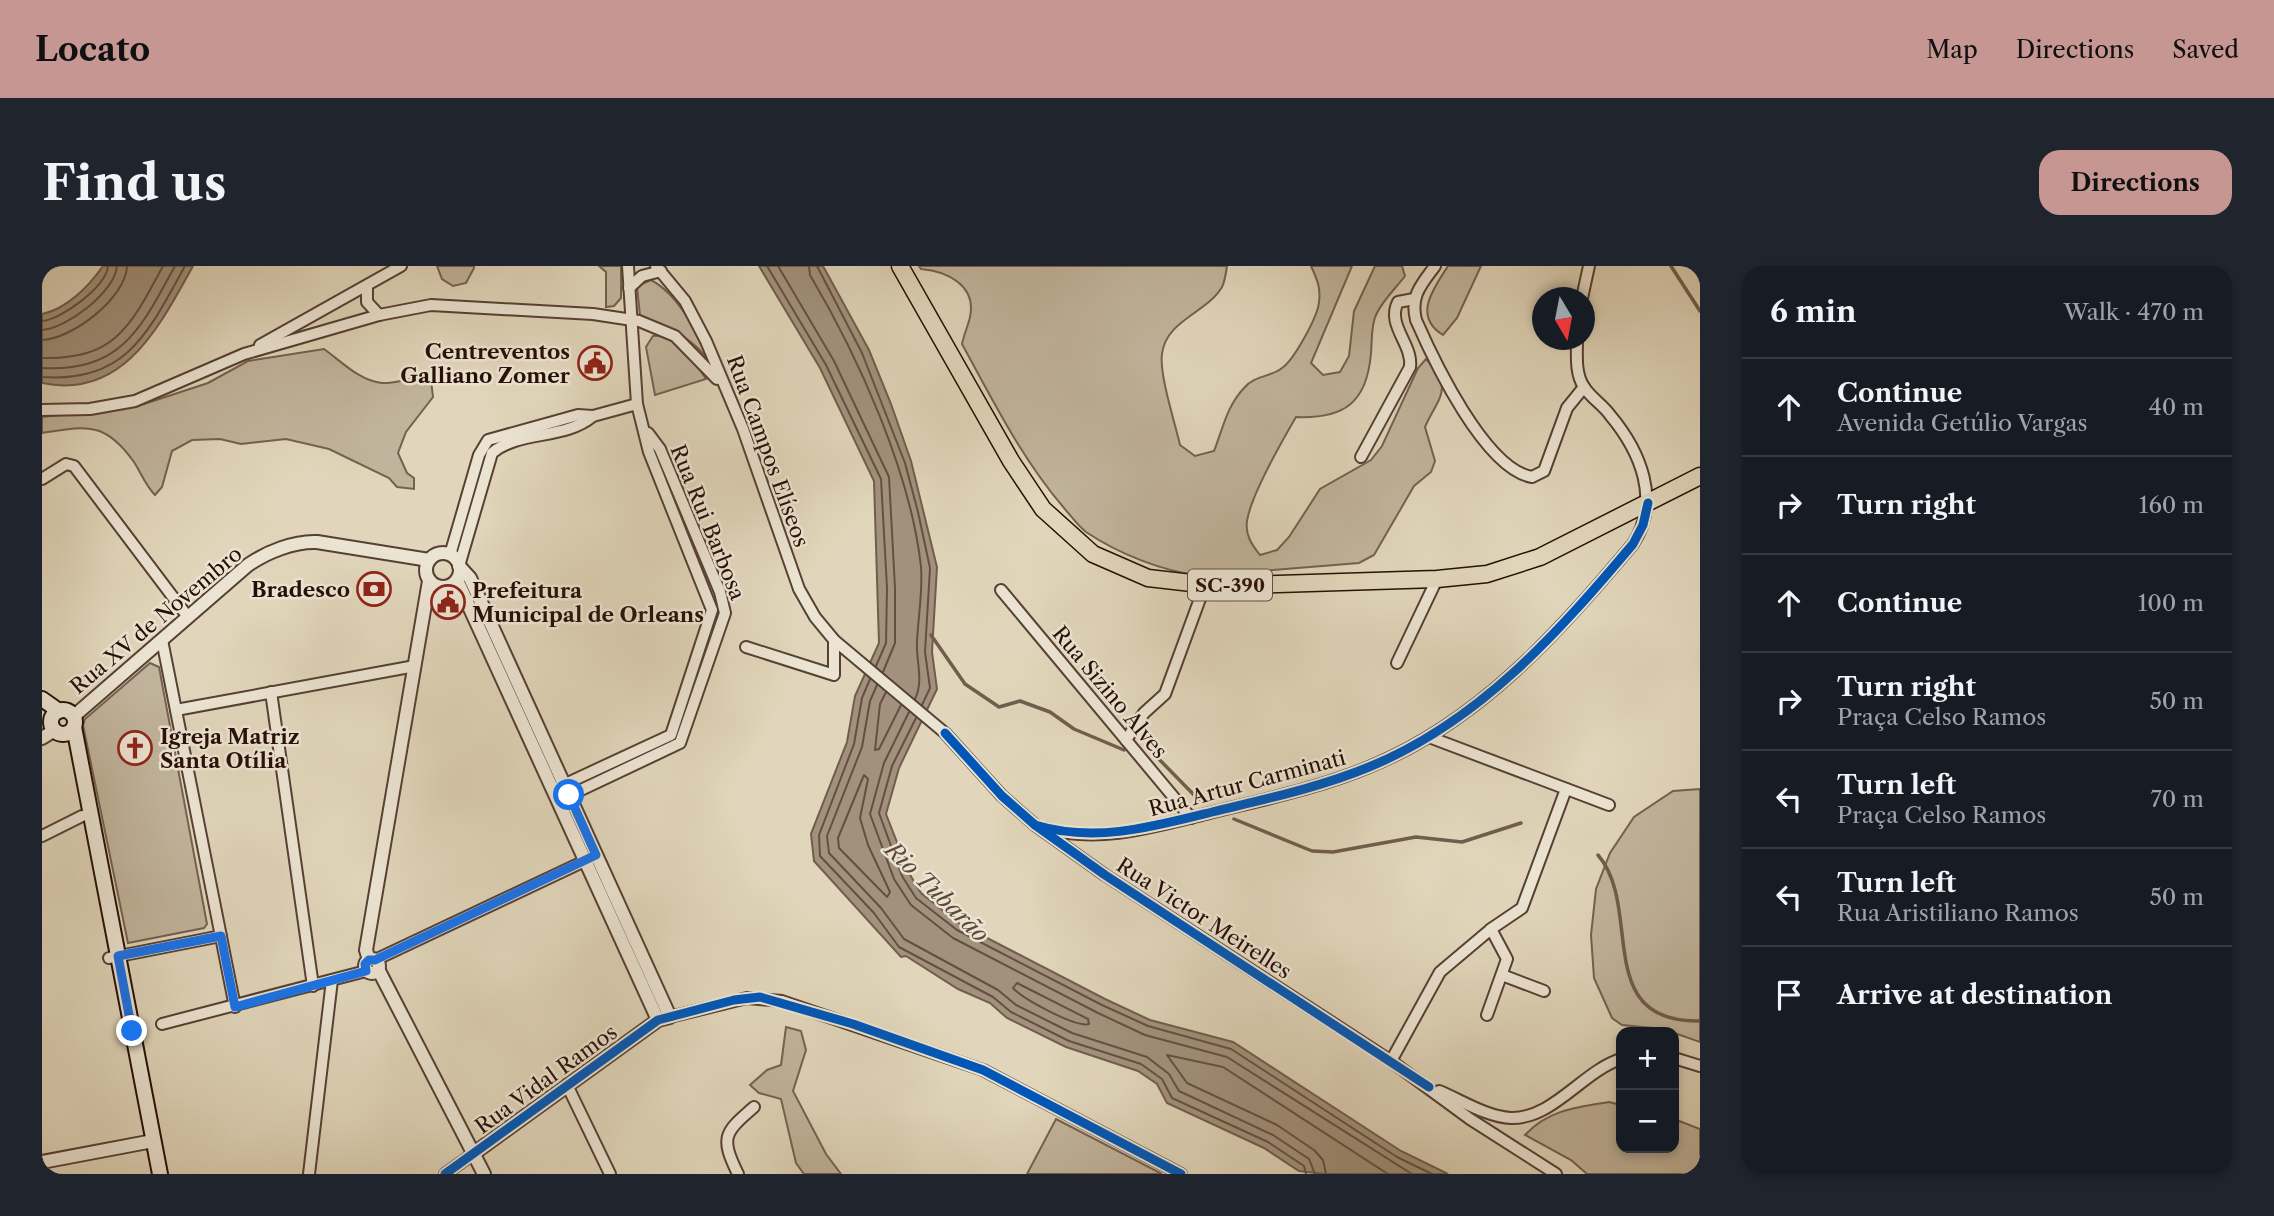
<!DOCTYPE html>
<html lang="en">
<head>
<meta charset="utf-8">
<style>
	:root { --surface:#171b24; --page:#20242c; --text:#f1f3f6; --muted:#9ea1a6; --line:#363941; --accent:#c59692 }
	body { margin:0; font-family:"Libre Caslon Text",serif; background:var(--page); color:var(--text) }
	.controls { position:absolute; right:21px; bottom:21px; display:grid; overflow:hidden; border-radius:14px; box-shadow:0 4px 10px #0003 }
	.controls button { width:63px; height:63px; display:grid; place-items:center; padding:0; border:0; border-bottom:2px solid var(--line); background:var(--surface); color:var(--text); font:35px sans-serif }
	.compass { position:absolute; left:1490px; top:21px; width:63px; height:63px; border-radius:50%; background:var(--surface); box-shadow:0 4px 10px #0003; rotate:170deg }
	.stop { position:absolute; width:21px; height:21px; margin:-16px; border:5px solid #1a73e8; border-radius:50%; background:#fff }
	.stop.end { background:#1a73e8; border-color:#fff; box-shadow:0 2px 7px #0008 }
	.list { margin:0; padding:0; list-style:none }
	h2 { display:flex; justify-content:space-between; align-items:center; height:91px; margin:0; padding:0 28px; font-size:30px }
	h2 small { font-size:23px; font-weight:400; color:var(--muted) }
	.list li { display:grid; grid-template-columns:46px 1fr auto; gap:21px; align-items:center; box-sizing:border-box; height:98px; padding:0 28px; border-top:2px solid var(--line) }
	.list b { display:block; font-size:26px; white-space:nowrap }
	.list p { margin:0; font-size:23px; white-space:nowrap; color:var(--muted) }
	.list em { font-size:23px; font-style:normal; color:var(--muted) }
	.icon { flex:none; width:38px; height:38px; fill:none; stroke:currentColor; stroke-width:2; stroke-linecap:round; stroke-linejoin:round }
	.map { position:relative; flex:none; width:1658px; height:908px; overflow:hidden; border-radius:21px }
	header { display:flex; align-items:center; gap:42px; box-sizing:border-box; height:98px; padding:0 35px; background:var(--accent); color:#111 }
	header strong { font-size:33px }
	nav { display:flex; gap:38px; margin-inline-start:auto; font-size:24px }
	.intro { display:flex; align-items:center; justify-content:space-between; box-sizing:border-box; height:168px; padding:0 42px }
	h1 { margin:0; font-size:49px }
	.button { padding:18px 32px; border-radius:21px; background:var(--accent); color:#111; font-size:24px; font-weight:700 }
	main { display:flex; gap:42px; padding:0 42px }
	aside { flex:1; background:var(--surface); border-radius:21px; box-shadow:0 4px 10px #0003 }
	.map>svg:first-child { display:block }
	.green { fill:#c1b49c; stroke:#746151; stroke-width:2 }
	.water { fill:#a2927d; stroke:#715d4d; stroke-width:2 }
	.lines { fill:none; stroke-linecap:round; stroke-linejoin:round }
	.shore { stroke:#645042; stroke-width:2 }
	.stream { stroke:#715d4d; stroke-width:3.5 }
	.minor-casing { stroke:#564033; stroke-width:14 }
	.tertiary-casing { stroke:#564033; stroke-width:16 }
	.secondary-casing { stroke:#270e06; stroke-width:18 }
	.primary-casing { stroke:#270e06; stroke-width:19 }
	.minor { stroke:#ece4d3; stroke-width:10 }
	.tertiary { stroke:#ece4d3; stroke-width:12 }
	.secondary { stroke:#ece4d3; stroke-width:14 }
	.primary { stroke:#e1d6bb; stroke-width:16 }
	.cycleway-casing { stroke:#ece4d3; stroke-width:13 }
	.cycleway { stroke:#0057b8; stroke-width:9 }
	.route { stroke:#1a73e8; stroke-width:9 }
	.labels { text-anchor:middle; dominant-baseline:central; stroke-width:5; stroke-linejoin:round; paint-order:stroke }
	.shield { fill:#ece4d3; stroke:#624e44; stroke-width:2 }
	.shield-label { font-size:19px; font-weight:bold; fill:#270e06 }
	.poi-label { font-size:21px; font-weight:bold; fill:#270e06; stroke:#ece4d3; text-anchor:end }
	.street-label { font-size:21px; fill:#270e06; stroke:#ece4d3 }
	.water-label { font-size:23px; font-style:italic; fill:#5e493c; stroke:#ece4d3 }
</style>
</head>
<body>
<header>
<strong>Locato</strong>
<nav><a>Map</a><a>Directions</a><a>Saved</a></nav>
</header>
<div class="intro"><h1>Find us</h1><a class="button">Directions</a></div>
<main>
<div class="map">
<svg width="1658" height="908" viewBox="0 0 1658 908">
	<rect width="100%" height="100%" fill="#e1d6bb"/>
	<filter id="stains"><feTurbulence type="fractalNoise" baseFrequency=".00286" numOctaves="4"/><feColorMatrix values="0 0 0 0 .2 0 0 0 0 .09 0 0 0 0 .02 0 0 0 .5 -.17"/></filter>
	<radialGradient id="worn" r=".72"><stop offset=".6" stop-color="#630" stop-opacity="0"/><stop offset="1" stop-color="#630" stop-opacity=".3"/></radialGradient>
	<g class="green">
		<path d="M395 0H432V2L424 17 411 20 400 13Z"/>
		<path d="M557 0H579V32L572 40 564 41V6Z"/>
		<path d="M877 0H1185C1184 7 1183 15 1180 21 1165 47 1124 54 1120 88 1117 108 1133 157 1138 179L1153 190 1172 185C1181 162 1185 140 1202 122 1213 109 1229 111 1240 102 1252 94 1276 50 1277 36 1279 22 1275 13 1269 0H1310L1269 97 1281 109 1298 106 1307 90 1312 45 1333 0H1360L1363 10C1354 22 1340 35 1334 49 1329 59 1330 76 1329 87 1325 137 1302 153 1254 151 1240 175 1209 229 1205 255 1203 269 1210 279 1218 289L1235 284 1247 271 1278 223 1329 194 1340 180 1376 102 1384 93C1413 124 1396 131 1383 161L1393 195 1389 206 1372 220 1332 289 1317 297 1159 310C1120 305 1077 288 1044 266 1036 260 1029 250 1022 242 980 193 951 135 920 78 922 68 926 60 928 51 935 19 904 5 879 3Z"/>
		<path d="M1406 0H1439L1415 52 1401 69C1370 50 1392 22 1406 0Z"/>
		<path d="M609 14C639 30 657 71 671 100 651 71 629 63 598 50L595 20Z"/>
		<path d="M611 70C633 66 654 97 664 113L613 129 604 81Z"/>
		<path d="M282 83C300 96 318 115 340 117 357 118 374 108 389 115L391 131 364 166 356 187 365 207 372 212V223L355 221 347 212 287 183 244 173 199 178 178 173 150 174 130 185 120 221 113 229C104 220 99 207 92 196 63 155 45 160 0 167V151L102 138 166 117 206 95Z"/>
		<path d="M108 397 117 401 165 658 162 662 86 677 41 459 43 453Z"/>
		<path d="M1658 523V776L1621 763 1580 759 1570 752 1552 712 1549 669 1554 623 1568 587 1592 551 1631 525Z"/>
		<path d="M744 761 759 765 764 784 751 825 784 888 799 908H762L754 897 739 833 717 827 708 819 725 804 739 799Z"/>
		<path d="M1567 836 1579 839V882H1632V853L1658 863V908H1545L1529 894 1483 869C1506 844 1535 841 1567 836Z"/>
		<path d="M1014 853 1120 908H985Z"/>
	</g>
	<g class="water">
		<path d="M61 0H151C118 59 82 134 0 117V48C25 43 47 20 61 0Z"/>
		<path d="M717 0H781L827 84 849 138 869 195 895 301 890 386 895 423 857 502 844 548 867 607 879 627 918 658 1063 733 1108 754 1191 776 1359 885 1406 908H1283L1257 905 1222 882 1125 837 1115 818 1096 805 1024 781 965 752 948 737 916 723 864 690 859 691 772 595 769 568 805 476 813 430 837 377 832 215 778 102Z"/>
	</g>
	<g class="lines">
		<g class="shore">
			<path d="M725 0 784 99 839 213 845 322 844 377 834 400"/>
			<path d="M736 0 792 95 847 211 853 322V377L841 406"/>
			<path d="M767 0 768 9C816 90 869 207 879 301 881 325 876 352 875 376 874 396 882 414 873 433"/>
			<path d="M775 0 820 87 863 197 876 246 888 302 883 386 888 422 880 439"/>
			<path d="M0 55C20 53 64 21 66 0"/>
			<path d="M0 64C25 62 73 26 75 0"/>
			<path d="M0 74C30 73 84 32 85 0"/>
			<path d="M0 92C74 94 89 59 121 0"/>
			<path d="M0 102C80 106 99 62 133 0"/>
			<path d="M0 111C85 117 107 65 143 0"/>
			<path d="M828 413 820 432 812 478 777 569 778 590 832 647 857 681 951 731 969 746 1027 775 1099 798 1120 813 1130 832 1226 876 1262 900 1264 908"/>
			<path d="M835 419 828 435 820 481 785 570 787 587 839 642 862 673 956 724 974 739 1030 767 1105 791 1127 808 1137 825 1231 869 1267 893 1273 908"/>
			<path d="M844 426 838 438 833 484 837 483 859 439"/>
			<path d="M867 446 842 497 828 548 852 613 869 639 911 672 1056 747 1103 769 1185 791 1370 908"/>
			<path d="M874 452 850 500 837 547 860 610 874 632 915 664 1060 739 1106 760 1189 783 1355 891 1390 908"/>
			<path d="M822 509 826 513 818 552 826 579 848 626 845 631 797 582 796 572Z"/>
			<path d="M975 717 1046 753 1047 758C1034 762 981 733 971 722Z"/>
			<path d="M1284 908 1281 894 1272 884 1235 859 1145 817 1125 789 1181 801 1346 908"/>
		</g>
		<g class="stream">
			<path d="M1629 0 1658 45"/>
			<path d="M889 369 923 418 957 441 978 435 1008 446 1032 463 1082 484"/>
			<path d="M1108 484 1157 534"/>
			<path d="M1192 553 1270 585 1291 586 1374 571 1420 576 1479 557"/>
			<path d="M1556 589C1602 642 1549 757 1658 755"/>
		</g>
		<g class="minor-casing">
			<g id="minor">
				<path d="M614 0 643 35 664 75 701 163 757 323 773 351 792 374 903 467 960 530 993 559 1063 609 1349 795 1428 853 1514 908"/>
				<path d="M1393 0C1379 19 1368 30 1374 54 1392 95 1443 203 1490 211L1502 205 1525 142 1542 121"/>
				<path d="M325 20V36L337 49"/>
				<path d="M587 22 600 10 619 5"/>
				<path d="M1540 32 1547 0"/>
				<path d="M218 79 359 0"/>
				<path d="M0 144 48 143 93 135 202 88 337 49 389 39 551 48 597 55 633 70 675 113"/>
				<path d="M1319 191 1368 101C1371 78 1344 59 1356 36L1372 33"/>
				<path d="M0 213 24 198 32 200 146 351"/>
				<path d="M408 289 437 189 446 174 536 149 551 150 595 138"/>
				<path d="M417 300 450 187C477 164 523 174 551 150"/>
				<path d="M959 324 1149 552"/>
				<path d="M120 374 193 741"/>
				<path d="M704 381 792 409V374"/>
				<path d="M1355 397 1395 313"/>
				<path d="M229 426 271 720"/>
				<path d="M134 444 373 400"/>
				<path d="M1387 471 1567 539"/>
				<path d="M1084 474 1102 447 1123 428 1163 319"/>
				<path d="M517 521 629 469 670 344 607 186 595 138 586 0"/>
				<path d="M522 532 638 477 683 347 678 326 618 183 606 167"/>
				<path d="M1002 562C1056 578 1112 561 1164 548 1219 534 1274 523 1327 501 1437 456 1516 367 1591 278 1619 235 1599 186 1568 149 1561 139 1549 132 1542 121 1533 108 1535 89 1535 74"/>
				<path d="M0 570 40 550"/>
				<path d="M67 692 179 670"/>
				<path d="M333 694 549 592"/>
				<path d="M1460 709 1502 725"/>
				<path d="M1445 749 1465 693 1449 663 1480 642 1524 523"/>
				<path d="M628 751 705 732 740 735 941 804 1139 908"/>
				<path d="M120 758 324 705"/>
				<path d="M1632 792 1658 800"/>
				<path d="M1349 795 1398 706 1449 663"/>
				<path d="M525 819 568 908"/>
				<path d="M1397 825C1419 834 1445 851 1469 852 1511 853 1541 805 1579 793"/>
				<path d="M267 908 290 714"/>
				<path d="M403 908 431 888"/>
				<path d="M696 908C678 871 682 867 712 841"/>
			</g>
		</g>
		<g class="tertiary-casing">
			<g id="tertiary">
				<circle cx="401" cy="304" r="17"/>
				<path d="M417 300 428 312 628 751 616 754 431 888"/>
				<path d="M415 314 616 754"/>
				<path d="M32 450 206 299C225 286 252 275 275 276L387 294"/>
				<path d="M0 472 13 464"/>
				<circle cx="330" cy="700" r="7"/>
				<path d="M327 694 324 684 387 315"/>
				<path d="M336 703 442 908"/>
				<path d="M0 896 111 875"/>
			</g>
		</g>
		<g class="secondary-casing">
			<g id="secondary">
				<path d="M0 433 17 445"/>
				<circle cx="21" cy="456" r="12"/>
				<path d="M32 461 118 908"/>
			</g>
		</g>
		<g class="primary-casing">
			<path id="primary" d="M858 0 969 195 1001 243 1051 288 1106 312 1176 320 1395 313 1445 308 1498 291 1658 210"/>
		</g>
		<use href="#minor" class="minor"/>
		<use href="#tertiary" class="tertiary"/>
		<use href="#secondary" class="secondary"/>
		<use href="#primary" class="primary"/>
		<g class="cycleway-casing">
			<g id="cycleway">
				<path d="M903 467 960 530 993 559 1063 609 1387 821"/>
				<path d="M993 559C1053 577 1110 561 1170 546 1223 533 1276 522 1327 501 1437 456 1516 367 1591 278L1601 259 1606 237"/>
				<path d="M403 908 616 754 692 734 718 731 811 758 941 804 1139 908"/>
			</g>
		</g>
		<use href="#cycleway" class="cycleway"/>
	</g>
	<g class="lines">
		<path class="route" d="M90 765 76 690 179 670 193 741 324 705 323 698 327 694H333L554 589 527 529"/>
	</g>
	<defs>
		<g id="civic-ring" transform="scale(1.75)"><circle r="9.5" fill="#ece4d3" stroke="#8f2418" stroke-width="1.5"/><path d="M-.6-6.5H3V-4.5H.6V-3L4-1V1h2V6H-6V1h2V-1L-.6-3ZM-1.2 2.5V6h2.4V2.5Z" fill="#8f2418"/></g>
		<g id="bank-ring" transform="scale(1.75)"><circle r="9.5" fill="#ece4d3" stroke="#8f2418" stroke-width="1.5"/><path d="M-6-4H6V4H-6ZM0-2.3a2.3 2.3 0 1 0 0 4.6a2.3 2.3 0 1 0 0-4.6Z" fill="#8f2418"/></g>
		<g id="church-ring" transform="scale(1.75)"><circle r="9.5" fill="#ece4d3" stroke="#8f2418" stroke-width="1.5"/><path d="M-1.2-6h2.4v3.5h3.3v2.4h-3.3V6h-2.4V-.1h-3.3v-2.4h3.3Z" fill="#8f2418"/></g>
	</defs>
	<g fill-rule="evenodd">
		<use href="#civic-ring" x="553" y="97"/>
		<use href="#bank-ring" x="332" y="323"/>
		<use href="#civic-ring" x="406" y="336"/>
		<use href="#church-ring" x="93" y="482"/>
	</g>
	<g class="labels">
		<rect class="shield" x="1146" y="303.5" width="84" height="31" rx="5"/>
		<g class="shield-label">
			<text x="1188" y="319">SC-390</text>
		</g>
		<g class="poi-label">
			<text x="528" y="85">Centreventos<tspan x="528" dy="24">Galliano Zomer</tspan></text>
			<text x="308" y="323">Bradesco</text>
			<text x="430" y="324" text-anchor="start">Prefeitura<tspan x="430" dy="24">Municipal de Orleans</tspan></text>
			<text x="118" y="470" text-anchor="start">Igreja Matriz<tspan x="118" dy="24">Santa Otília</tspan></text>
		</g>
		<g class="street-label">
			<text transform="translate(726 185) rotate(70)">Rua Campos Elíseos</text>
			<text transform="translate(666 256) rotate(68)">Rua Rui Barbosa</text>
			<text transform="translate(114 354) rotate(-40)">Rua XV de Novembro</text>
			<text transform="translate(1068 426) rotate(50)">Rua Sizino Alves</text>
			<text transform="translate(1205 517) rotate(-15)">Rua Artur Carminati</text>
			<text transform="translate(1162 652) rotate(33)">Rua Victor Meirelles</text>
			<text transform="translate(504 813) rotate(-36)">Rua Vidal Ramos</text>
		</g>
		<g class="water-label">
			<text transform="translate(895 626) rotate(44)">Rio Tubarão</text>
		</g>
	</g>
	<rect width="100%" height="100%" filter="url(#stains)"/>
	<rect width="100%" height="100%" fill="url(#worn)"/>
</svg>
<div class="controls">
<button>+</button>
<button>−</button>
</div>
<svg class="compass" viewBox="-18 -18 36 36"><path d="M0-13l5 13h-10z" fill="#e53935"/><path d="M0 13l5-13h-10z" fill="#9ea1a6"/></svg>
<div class="stop" style="left:527px;top:529px"></div>
<div class="stop end" style="left:90px;top:765px"></div>
</div>
<aside>
<h2>6 min<small>Walk · 470 m</small></h2>
<ul class="list">
<li><svg class="icon" aria-label="ahead" viewBox="0 0 24 24"><path d="M12 20V5M6 11l6-6 6 6"/></svg><div><b>Continue</b><p>Avenida Getúlio Vargas</p></div><em>40 m</em></li>
<li><svg class="icon" aria-label="right" viewBox="0 0 24 24"><path d="M7 20v-9h11M14 6l5 5-5 5"/></svg><div><b>Turn right</b></div><em>160 m</em></li>
<li><svg class="icon" aria-label="ahead" viewBox="0 0 24 24"><path d="M12 20V5M6 11l6-6 6 6"/></svg><div><b>Continue</b></div><em>100 m</em></li>
<li><svg class="icon" aria-label="right" viewBox="0 0 24 24"><path d="M7 20v-9h11M14 6l5 5-5 5"/></svg><div><b>Turn right</b><p>Praça Celso Ramos</p></div><em>50 m</em></li>
<li><svg class="icon" aria-label="left" viewBox="0 0 24 24"><path d="M17 20v-9H6M10 6l-5 5 5 5"/></svg><div><b>Turn left</b><p>Praça Celso Ramos</p></div><em>70 m</em></li>
<li><svg class="icon" aria-label="left" viewBox="0 0 24 24"><path d="M17 20v-9H6M10 6l-5 5 5 5"/></svg><div><b>Turn left</b><p>Rua Aristiliano Ramos</p></div><em>50 m</em></li>
<li><svg class="icon" aria-label="arrive" viewBox="0 0 24 24"><path d="M6 21V4h12l-3 4 3 4H6"/></svg><div><b>Arrive at destination</b></div></li>
</ul>
</aside>
</main>
</body>
</html>
